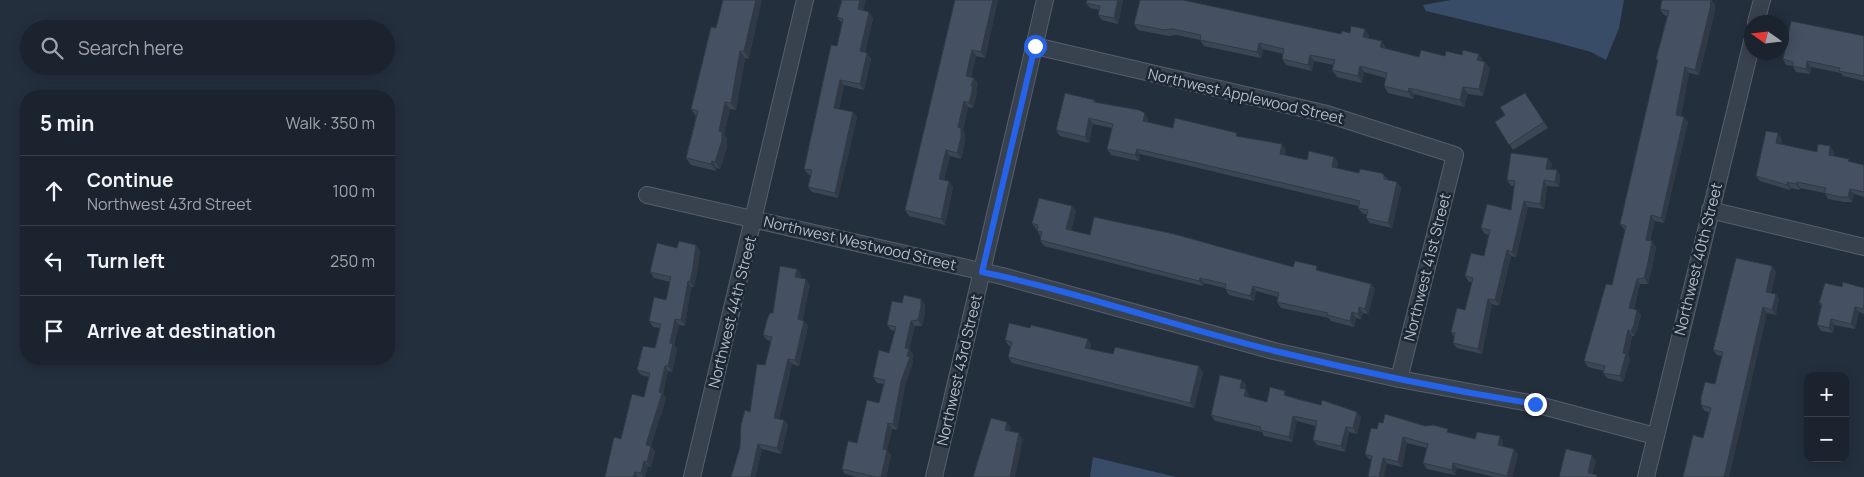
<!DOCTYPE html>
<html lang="en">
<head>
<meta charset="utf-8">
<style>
	:root { --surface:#1b232e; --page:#282f3a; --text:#f1f3f6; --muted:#a0a4aa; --line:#39404a }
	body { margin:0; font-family:Manrope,sans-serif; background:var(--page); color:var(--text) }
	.controls { position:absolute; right:15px; bottom:15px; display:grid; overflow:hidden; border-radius:10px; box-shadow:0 2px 12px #0003 }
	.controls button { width:45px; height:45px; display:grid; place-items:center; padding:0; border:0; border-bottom:1px solid var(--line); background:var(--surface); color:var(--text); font:25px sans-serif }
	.compass { position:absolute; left:1744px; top:15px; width:45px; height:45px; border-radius:50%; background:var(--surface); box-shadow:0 2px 12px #0003; rotate:284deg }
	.stop { position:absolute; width:15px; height:15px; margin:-11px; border:4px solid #2563eb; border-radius:50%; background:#fff }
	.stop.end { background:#2563eb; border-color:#fff; box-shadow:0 1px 5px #0008 }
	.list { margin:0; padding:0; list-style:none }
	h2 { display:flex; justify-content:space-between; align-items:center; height:65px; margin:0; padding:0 20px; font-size:21px }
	h2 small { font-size:16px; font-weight:400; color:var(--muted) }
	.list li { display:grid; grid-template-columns:32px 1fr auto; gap:15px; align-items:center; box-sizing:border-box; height:70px; padding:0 20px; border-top:1px solid var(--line) }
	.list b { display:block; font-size:19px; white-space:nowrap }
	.list p { margin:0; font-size:16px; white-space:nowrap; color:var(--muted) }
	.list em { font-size:16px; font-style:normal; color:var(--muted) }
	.icon { flex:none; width:28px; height:28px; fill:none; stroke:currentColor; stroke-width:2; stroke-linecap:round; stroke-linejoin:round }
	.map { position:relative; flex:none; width:1864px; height:477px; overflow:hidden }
	.search { position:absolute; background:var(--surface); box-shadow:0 2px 12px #0003; left:20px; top:20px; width:375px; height:55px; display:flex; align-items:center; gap:12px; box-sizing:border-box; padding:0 18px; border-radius:28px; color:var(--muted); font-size:19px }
	.panel { position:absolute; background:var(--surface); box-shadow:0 2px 12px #0003; left:20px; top:90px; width:375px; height:275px; border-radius:20px }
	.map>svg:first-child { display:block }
	.water { fill:#394c67 }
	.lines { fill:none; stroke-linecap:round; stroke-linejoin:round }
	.street-casing { stroke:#565f6c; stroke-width:18 }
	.street { stroke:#38414e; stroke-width:16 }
	.wall { fill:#3b4654 }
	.shaded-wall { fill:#303945 }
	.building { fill:#455162; stroke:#303945 }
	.route { stroke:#2563eb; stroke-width:6 }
	.labels { text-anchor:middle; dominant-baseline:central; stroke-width:5; stroke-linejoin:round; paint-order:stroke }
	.street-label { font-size:15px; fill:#b4bcc9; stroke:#1d2633 }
</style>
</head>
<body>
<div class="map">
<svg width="1864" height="477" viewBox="0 0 1864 477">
	<rect width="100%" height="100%" fill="#242f3e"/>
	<g class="water">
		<path d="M1451 0H1624L1619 28 1606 60 1591 52 1551 41 1426 11 1423 5Z"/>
		<path d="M1093 457 1176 477H1090Z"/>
	</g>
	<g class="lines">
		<g class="street-casing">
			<g id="street">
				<path d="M1756 22 1762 0"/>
				<path d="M1035 46 1327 114 1455 155 1399 379"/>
				<path d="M647 195 1002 276 1274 351 1399 379 1535 404 1655 436"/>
				<path d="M1710 210 1864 247"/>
				<path d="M692 477 805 0"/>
				<path d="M934 477 1045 0"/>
				<path d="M1646 477 1752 42"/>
			</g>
		</g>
		<use href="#street" class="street"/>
	</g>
	<g class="wall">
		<path d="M723 0 749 59 745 58 736 110 730 109 724 135 727 139V147L720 169 717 168 716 171 691 165 686 158 696 116 691 109 716 28Z"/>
		<path d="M842 0H866L863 11 873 18 865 53H867L871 59 864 90 844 85 839 109 853 112 857 117 838 198 812 192 808 187 811 175 808 174 804 169 837 46 842 23 837 17Z"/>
		<path d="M955 0H998L985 58 976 56 971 77 978 83 976 90 977 92 973 108 968 107 963 130 965 134V142L961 159 950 156 944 180 953 187 945 225 909 216 905 210Z"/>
		<path d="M1087 0H1123L1118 24 1102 20 1098 15 1099 10 1090 8 1086 3Z"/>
		<path d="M1712 1 1715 5 1714 15 1699 75 1689 73 1681 116 1688 122 1664 223 1655 221 1650 241 1656 247 1652 268 1648 284H1640L1634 309 1641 315 1637 330 1634 336H1632L1628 356 1630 359 1623 382 1607 378 1603 373 1604 371 1588 367 1584 361 1612 285 1625 230 1620 224 1658 62 1656 59 1667 16 1664 15 1660 9Z"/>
		<path d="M1134 24 1341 34 1350 33 1369 35 1368 38 1386 48V49L1419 57 1445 56 1483 60V62L1490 68 1483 96 1468 94 1464 107 1414 94 1413 99 1388 93 1384 86 1386 78 1364 72 1362 83 1337 77 1332 70 1334 65 1314 61 1312 71 1286 65 1282 59 1283 54 1263 49 1261 58 1204 46 1200 40 1177 35 1169 36 1138 30Z"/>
		<path d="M1864 36V81L1843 76 1841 73 1811 67 1810 74 1796 72 1793 66 1786 65 1783 59Z"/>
		<path d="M1525 93 1548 128 1513 150 1495 122 1505 115Z"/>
		<path d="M1094 100 1096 102 1148 119V122L1173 128 1239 137 1286 150 1285 155 1307 160 1334 157 1338 162 1337 168 1359 173 1384 175 1388 180 1401 188 1392 228 1370 223 1366 218 1367 215 1362 213 1358 208V206L1140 154 1139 161 1111 155 1107 149 1112 128 1093 124 1089 143 1060 136 1056 130Z"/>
		<path d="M1782 139 1781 144 1817 152H1834L1833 156 1851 162 1864 165V197L1854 194 1852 202H1844L1828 199 1825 193 1800 188V190L1791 188 1790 190 1760 181 1756 176Z"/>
		<path d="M1548 158 1552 164 1551 169 1557 170 1560 176 1559 187 1547 186 1544 209 1528 207 1516 257 1511 256 1499 306 1492 304 1482 354 1457 348 1453 343 1454 337 1451 332 1465 310 1472 282H1469L1465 276 1484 256 1489 235 1485 234 1481 228 1511 210 1514 186H1511L1507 180Z"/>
		<path d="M1072 206 1076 211 1071 231 1090 235 1320 271 1371 284 1375 289 1368 314 1363 313 1361 319 1356 318 1354 327 1331 321 1329 318 1281 308 1277 302 1278 297 1256 291 1254 301 1229 295 1225 288 1204 283 1203 286 1044 246 1040 240 1041 237 1037 231V229H1036L1032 223Z"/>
		<path d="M696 245 700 251 697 272 694 287H691L685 326 679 325 674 345 677 349 672 372 668 371 663 394 666 398 651 446 655 452 651 467 648 466 645 477H605L621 439 644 397 649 377 641 375 637 370 655 348 660 328 653 327 649 321 666 300 670 282 654 278 650 272 677 248Z"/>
		<path d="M1772 266 1776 272 1771 293 1776 294 1779 299 1776 315 1767 313 1729 477H1683L1703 438 1709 412 1705 411 1701 405 1715 384 1722 356 1717 355 1713 350Z"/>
		<path d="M797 269 801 275 800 278 810 285 802 320 808 326 799 366 792 364 779 419 784 420 788 425 781 454 762 449 755 477 750 412 765 365 771 341 767 340 763 335 773 313Z"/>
		<path d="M1842 287 1864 288V314L1859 312 1855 329 1834 325 1833 333 1821 331 1817 325 1821 306 1819 303Z"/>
		<path d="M902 303 925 304V312L922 326H915L909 349 913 354 912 360 913 362 905 386 897 430 892 429 887 450 891 455 886 477H857L845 474 842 469 879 403 884 384 877 383 873 377 889 353 895 331 891 330 887 325Z"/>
		<path d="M1030 328 1091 344 1090 349 1113 354 1203 372 1194 408 1012 363 1008 357 1011 346H1009L1005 340Z"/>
		<path d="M1246 385 1245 389 1249 395V398L1267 402 1289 396 1361 417 1357 434 1349 432 1345 452 1317 445 1313 440 1316 426 1297 421 1292 442 1264 436 1262 432 1215 421 1211 415Z"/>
		<path d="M1383 423 1451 433 1475 439 1503 441 1502 446 1518 454 1512 477H1494L1457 468 1455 475 1427 469 1423 463 1427 448 1407 443 1402 467 1369 459 1365 454 1377 429Z"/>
	</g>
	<g class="shaded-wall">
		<path d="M756 0H762L749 59 744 51Z"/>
		<path d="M860 0H866L862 15 858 9Z"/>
		<path d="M993 0H998L985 58 981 52Z"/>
		<path d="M1118 0H1123L1118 24 1114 18Z"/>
		<path d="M1708 0H1712V1L1715 5 1714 15 1699 75 1695 70Z"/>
		<path d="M869 12 873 18 864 57 860 51Z"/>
		<path d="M1365 29 1369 35 1367 43 1363 37Z"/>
		<path d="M1382 41 1386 48 1385 54 1380 47Z"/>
		<path d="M1259 43 1263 49 1261 58 1257 52Z"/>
		<path d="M972 50 976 56 970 82 966 76Z"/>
		<path d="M740 51 745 58 736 110 731 103Z"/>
		<path d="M867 53 871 59 864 90 860 84Z"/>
		<path d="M1479 54 1483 60 1482 67 1477 60Z"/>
		<path d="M1310 55 1314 61 1312 71 1308 65Z"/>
		<path d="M1807 61 1811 67 1810 74 1806 69Z"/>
		<path d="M1485 62 1490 68 1483 96 1479 89Z"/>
		<path d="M1360 66 1364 72 1362 83 1358 76Z"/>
		<path d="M1685 67 1689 73 1680 121 1676 115Z"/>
		<path d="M974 78 978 83 976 90 977 92 973 108 969 103Z"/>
		<path d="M840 80 844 85 838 113 834 108Z"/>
		<path d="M1463 87 1468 94 1464 107 1460 100Z"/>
		<path d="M1409 88 1414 94 1413 99 1408 92Z"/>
		<path d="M964 101 968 107 963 130 965 134V142L961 159 957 153 958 127Z"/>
		<path d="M725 102 730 109 724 135 727 139V147L720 169 715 162 719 131Z"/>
		<path d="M853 112 857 117 838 198 835 193Z"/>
		<path d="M1145 113 1148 119 1147 127 1143 121Z"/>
		<path d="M1684 117 1688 122 1664 223 1661 218Z"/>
		<path d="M1089 118 1093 124 1089 143 1085 137Z"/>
		<path d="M1778 133 1782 139 1780 148 1776 143Z"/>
		<path d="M1282 144 1286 150 1284 159 1280 154Z"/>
		<path d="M1830 146 1834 152 1833 160 1829 155Z"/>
		<path d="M1137 149 1140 154 1139 161 1135 155Z"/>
		<path d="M946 150 950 156 943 185 939 179Z"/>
		<path d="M1334 157 1338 162 1336 173 1332 167Z"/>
		<path d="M1548 158 1552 164 1550 174 1546 169Z"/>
		<path d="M712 161 717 168 716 171 711 164Z"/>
		<path d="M1557 170 1560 176 1559 187 1555 182Z"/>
		<path d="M1544 180 1547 186 1544 209 1540 204Z"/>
		<path d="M949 181 953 187 945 225 941 219Z"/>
		<path d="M1397 182 1401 188 1392 228 1388 223Z"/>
		<path d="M1787 182 1791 188 1790 190 1787 185Z"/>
		<path d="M1797 182 1800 188V190L1796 184Z"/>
		<path d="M1850 189 1854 194 1852 202 1848 197Z"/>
		<path d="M1524 201 1528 207 1516 257 1512 252Z"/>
		<path d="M1072 206 1076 211 1070 235 1066 229Z"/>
		<path d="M1651 215 1655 221 1649 245 1646 240Z"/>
		<path d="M1652 241 1656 247 1652 268 1648 284 1644 278Z"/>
		<path d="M696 245 700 251 697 272 694 287 690 282Z"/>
		<path d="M1507 250 1511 256 1499 306 1495 300Z"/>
		<path d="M1772 266 1776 272 1770 297 1766 292Z"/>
		<path d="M797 269 801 275 799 282 795 277Z"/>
		<path d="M1200 278 1204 283 1203 286 1199 281Z"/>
		<path d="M806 279 810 285 802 325 798 319Z"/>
		<path d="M1637 279 1640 284 1633 313 1629 308Z"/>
		<path d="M688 281 691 287 685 326 681 320Z"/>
		<path d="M1371 284 1375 289 1368 314 1365 309Z"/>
		<path d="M1253 286 1256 291 1254 301 1250 296Z"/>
		<path d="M1776 294 1779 299 1776 315 1772 310Z"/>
		<path d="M921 299 925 304V312L922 326 918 320Z"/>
		<path d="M1488 299 1492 304 1482 354 1478 349Z"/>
		<path d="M1359 307 1363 313 1361 319 1358 314Z"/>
		<path d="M1763 307 1767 313 1729 477H1724Z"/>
		<path d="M1855 307 1859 312 1855 329 1851 324Z"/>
		<path d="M1637 310 1641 315 1637 330 1634 336 1631 331Z"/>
		<path d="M1352 312 1356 318 1354 327 1350 321Z"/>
		<path d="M675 319 679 325 674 345 677 349 672 372 668 366 670 343Z"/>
		<path d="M1831 319 1834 325 1833 333 1829 328Z"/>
		<path d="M804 321 808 326 799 366 795 360Z"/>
		<path d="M911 321 915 326 909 349 913 354 912 360 913 362 905 386 897 430 893 424 901 381 907 356 905 348Z"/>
		<path d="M1628 330 1632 336 1628 356 1630 359 1623 382 1620 376 1623 353Z"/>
		<path d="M1088 339 1091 344 1089 353 1085 348Z"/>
		<path d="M788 359 792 364 778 423 774 418Z"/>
		<path d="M665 366 668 371 663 394 666 398 651 446 655 452 651 467 647 462 646 445Z"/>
		<path d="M1199 366 1203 372 1194 408 1190 403Z"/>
		<path d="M1242 380 1246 385 1244 394 1240 388Z"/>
		<path d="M1246 389 1249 395 1248 402 1244 396Z"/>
		<path d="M1357 412 1361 417 1357 434 1353 428Z"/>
		<path d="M1293 416 1297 421 1292 442 1289 437Z"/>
		<path d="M784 420 788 425 781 454 777 448Z"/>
		<path d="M1007 422 1011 427 1009 435 1005 430Z"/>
		<path d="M888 423 892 429 887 450 891 455 886 477H881L883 449Z"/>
		<path d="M1346 427 1349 432 1345 452 1341 446Z"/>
		<path d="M1019 433 1023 439 1015 477H1010Z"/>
		<path d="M1500 436 1503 441 1501 450 1498 445Z"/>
		<path d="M1403 437 1407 443 1402 467 1398 462Z"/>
		<path d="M758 444 762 449 755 477 751 476Z"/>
		<path d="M1514 449 1518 454 1512 477H1508L1507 476Z"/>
		<path d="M1592 455 1596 461 1592 477 1588 473Z"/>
		<path d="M1383 458 1387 463 1384 477H1379Z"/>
		<path d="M644 461 648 466 645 477H643L641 473Z"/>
		<path d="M1453 463 1457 468 1455 475 1452 470Z"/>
		<path d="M635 472 638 477H633Z"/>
	</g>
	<g class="building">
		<path d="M723 0H756L744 51H740L731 103 725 102 719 131 722 132V140L715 162 712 161 711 164 686 158 698 111 691 109 711 27 716 28Z"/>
		<path d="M842 0H860L858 9 869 12 860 51 867 53 860 84 840 80 834 108 853 112 835 193 808 187 812 170 804 169 831 45 837 46 843 19 837 17Z"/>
		<path d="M955 0H993L981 52 972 50 966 76 974 78 971 86H973L969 103 964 101 958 127 961 128V137L957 153 946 150 939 179 949 181 941 219 905 210Z"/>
		<path d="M1087 0H1118L1114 18 1098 15 1100 6 1086 3Z"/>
		<path d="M1140 0H1183L1341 34 1342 31 1350 33 1351 26 1365 29 1363 37 1382 41 1380 47 1419 57 1421 50 1445 56 1446 51 1462 55 1463 50 1479 54 1477 60 1485 62 1479 89 1463 87 1460 100 1409 88 1408 92 1384 86 1387 73 1360 66 1358 76 1332 70 1335 60 1310 55 1308 65 1282 59 1284 49 1259 43 1257 52 1200 40 1201 35 1173 29 1164 30 1134 24Z"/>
		<path d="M1662 0H1711L1710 9 1695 70 1685 67 1676 115 1684 117 1661 218 1651 215 1646 240 1652 241 1648 262 1644 278 1637 279 1629 308 1637 310 1634 325 1631 331 1628 330 1623 353 1626 354 1620 376 1603 373 1605 366 1584 361 1606 284 1612 285 1626 226 1620 224 1658 59H1656L1669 11 1660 9Z"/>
		<path d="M1791 21 1864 36V76L1839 71 1840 68 1807 61 1806 69 1793 66V62L1783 59Z"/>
		<path d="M1065 93 1094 100V102L1139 110 1145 113 1143 121 1173 128 1175 118 1237 133 1236 136 1282 144 1280 154 1307 160 1309 151 1334 157 1332 167 1359 173 1360 169 1381 173 1384 175V179L1397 182 1388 223 1366 218 1368 210 1358 208 1360 201 1137 149 1135 155 1107 149 1113 124 1089 118 1085 137 1056 130Z"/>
		<path d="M1525 93 1544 122 1509 145 1495 122 1505 115 1500 107Z"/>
		<path d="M1766 131 1778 133 1776 143 1817 152 1818 144 1830 146 1829 155 1849 159 1848 161 1864 165V192L1850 189 1848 197H1840L1824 193 1826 188 1797 182 1796 184 1787 182V185L1756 176Z"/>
		<path d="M1511 153 1548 158 1546 169 1557 170 1555 182 1544 180 1540 204 1524 201 1512 252 1507 250 1495 300 1488 299 1478 349 1453 343 1455 333 1451 332 1457 308 1465 310 1473 278 1465 276 1471 253 1484 256 1490 230 1481 228 1487 204 1511 210 1515 181 1507 180Z"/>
		<path d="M1039 198 1072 206 1066 229 1090 235 1094 217 1174 234 1293 267 1295 261 1317 266 1316 270 1371 284 1365 309 1359 307 1358 314 1352 312 1350 321 1327 315 1328 313 1277 302 1279 293 1253 286 1250 296 1225 289 1226 284 1200 278 1199 281 1040 240 1042 232 1037 231 1038 225 1032 223Z"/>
		<path d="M679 241 696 245 693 267 690 282 688 281 681 320 675 319 670 343 673 344 668 366H665L659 392 662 393 646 445 651 446 647 462 644 461 641 473 635 472 633 477H605L614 437 621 439 632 394 644 397 650 373 637 370 643 346 655 348 661 324 649 321 654 297 666 300 671 277 650 272 657 243 677 248Z"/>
		<path d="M1736 258 1772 266 1766 292 1776 294 1772 310 1763 307 1724 477H1683L1693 435 1703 438 1711 408 1701 405V398L1705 382 1715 384 1723 352 1713 350Z"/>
		<path d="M780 266 797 269 795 277 806 279 798 319 804 321 795 360 788 359 774 418 784 420 777 448 758 444 751 476 755 477H731L740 447 741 425 745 410 750 412 757 364 765 365 772 337 763 335 767 320 770 313H773Z"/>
		<path d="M1843 282 1864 288V304L1863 309 1855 307 1851 324 1831 319 1829 328 1817 325 1822 304 1819 303 1825 283 1842 287Z"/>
		<path d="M904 295 921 299V307L918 320 911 321 905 348 909 349 907 356 910 357 901 381 893 424 888 423 883 449 887 450 881 477H876L842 469 848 441 857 443 867 400 879 403 885 380 873 377 879 350 889 353 896 327 887 325 892 301 902 303Z"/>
		<path d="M1009 323 1030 328 1031 325 1088 339 1085 348 1113 354 1115 347 1199 366 1190 403 1008 357 1012 342 1005 340Z"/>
		<path d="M1220 375 1242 380 1240 388 1246 389 1244 396 1267 402 1270 387 1285 391 1284 395 1297 399 1321 405 1322 400 1357 412 1353 428 1346 427 1341 446 1313 440 1317 421 1293 416 1289 437 1260 430 1261 427 1211 415Z"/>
		<path d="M1385 414 1425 426 1433 425 1448 429 1447 432 1475 439 1477 432 1500 436 1498 445 1514 449 1507 476 1453 463 1452 470 1423 463 1428 444 1403 437 1398 462 1383 458 1379 477H1368L1372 456 1365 454 1371 428 1377 429 1379 422 1383 423Z"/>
		<path d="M991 418 1007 422 1005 430 1019 433 1010 477H973Z"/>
		<path d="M1566 449 1592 455 1588 473 1597 475V477H1559Z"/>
	</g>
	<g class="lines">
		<path class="route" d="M1035 46 982 272C1081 293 1177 327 1275 351 1361 372 1448 390 1535 404"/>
	</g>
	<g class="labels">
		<g class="street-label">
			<text transform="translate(1246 96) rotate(13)">Northwest Applewood Street</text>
			<text transform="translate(860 243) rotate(13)">Northwest Westwood Street</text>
			<text transform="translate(1698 259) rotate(-76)">Northwest 40th Street</text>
			<text transform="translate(1427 267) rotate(-76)">Northwest 41st Street</text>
			<text transform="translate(732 312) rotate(-76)">Northwest 44th Street</text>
			<text transform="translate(959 370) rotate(-77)">Northwest 43rd Street</text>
		</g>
	</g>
</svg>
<div class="controls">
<button>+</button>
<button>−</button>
</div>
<svg class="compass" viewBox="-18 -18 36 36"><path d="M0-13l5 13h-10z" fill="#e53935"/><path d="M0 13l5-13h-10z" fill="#a0a4aa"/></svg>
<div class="stop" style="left:1035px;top:46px"></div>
<div class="stop end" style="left:1535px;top:404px"></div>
<div class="search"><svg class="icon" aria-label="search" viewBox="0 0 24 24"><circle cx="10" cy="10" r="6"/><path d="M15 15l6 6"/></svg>Search here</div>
<section class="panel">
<h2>5 min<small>Walk · 350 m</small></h2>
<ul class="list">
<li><svg class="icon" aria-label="ahead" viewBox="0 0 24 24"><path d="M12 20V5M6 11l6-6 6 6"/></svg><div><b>Continue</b><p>Northwest 43rd Street</p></div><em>100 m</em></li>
<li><svg class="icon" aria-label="left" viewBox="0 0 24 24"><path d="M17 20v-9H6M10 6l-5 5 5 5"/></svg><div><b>Turn left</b></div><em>250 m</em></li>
<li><svg class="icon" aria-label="arrive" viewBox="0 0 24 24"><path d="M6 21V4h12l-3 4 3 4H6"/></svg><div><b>Arrive at destination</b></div></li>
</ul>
</section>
</div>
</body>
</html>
